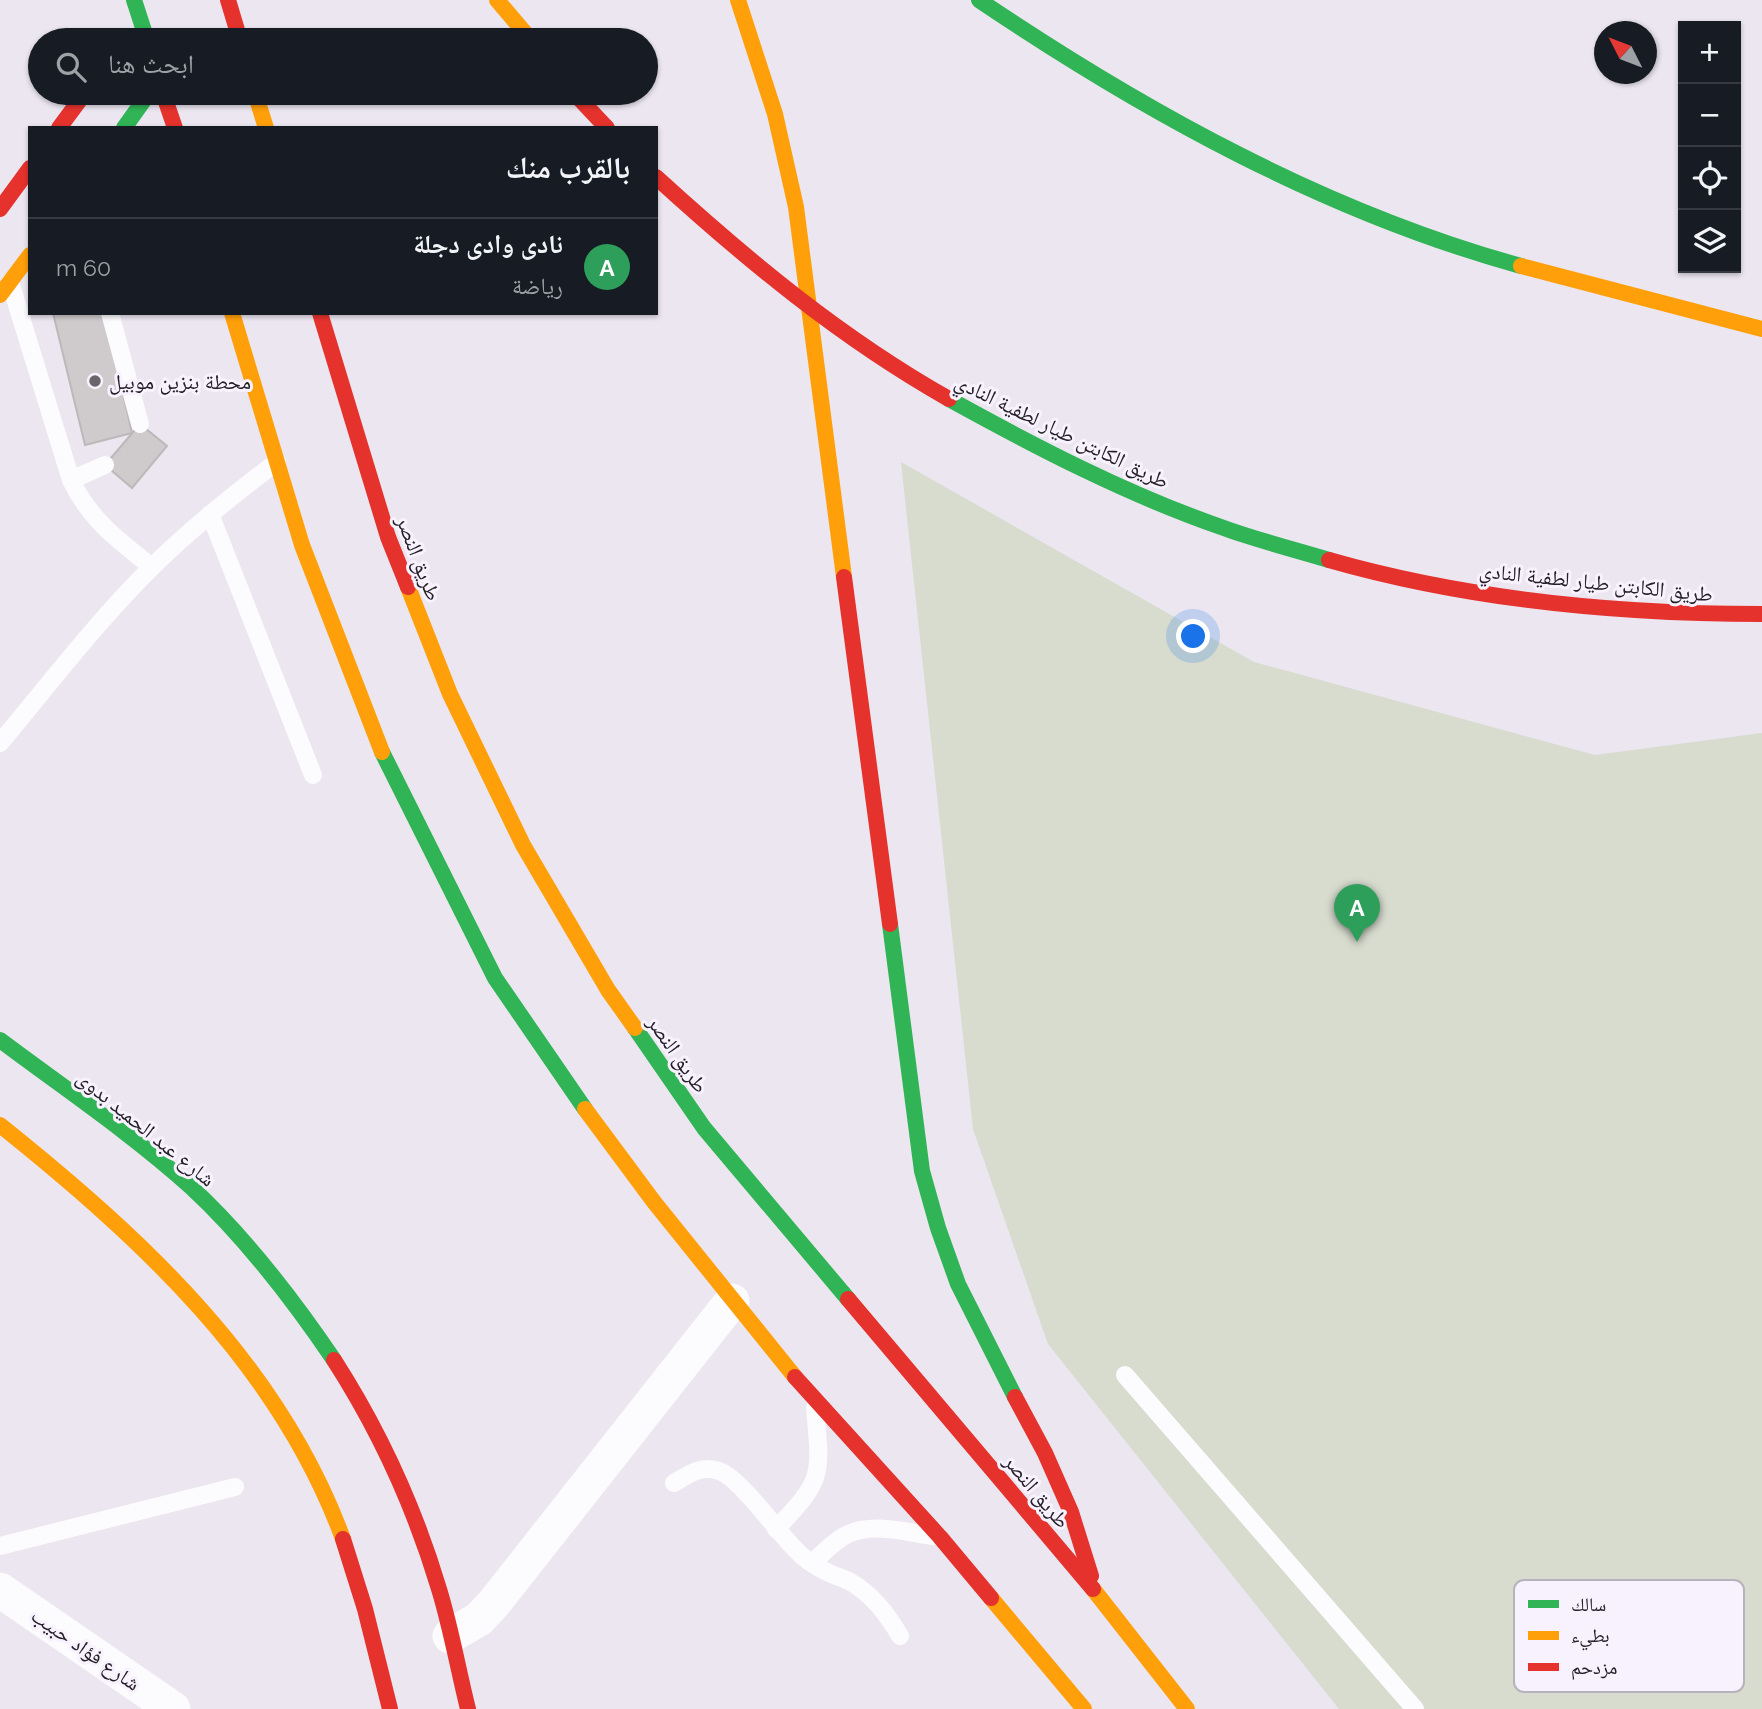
<!DOCTYPE html>
<html lang="ar">
<head>
<meta charset="utf-8">
<style>
	:root { --surface:#171b24; --page:#242831; --text:#f1f3f6; --muted:#9ea1a6; --line:#363941; --accent:#b45309 }
	body { margin:0; font-family:Raleway,"Noto Naskh Arabic",sans-serif; background:var(--page); color:var(--text); direction:rtl }
	.controls { position:absolute; right:21px; top:21px; display:grid; overflow:hidden; border-radius:0px; box-shadow:0 2px 5px #0004 }
	.controls button { width:63px; height:63px; display:grid; place-items:center; padding:0; border:0; border-bottom:2px solid var(--line); background:var(--surface); color:var(--text); font:35px sans-serif }
	.compass { position:absolute; left:1594px; top:21px; width:63px; height:63px; border-radius:50%; background:var(--surface); box-shadow:0 2px 5px #0004; rotate:312deg }
	.you { position:absolute; left:1194px; top:637px; width:24px; height:24px; margin:-18px; border:5px solid #fff; border-radius:50%; background:#1a73e8; box-shadow:0 0 0 10px #1a73e833 }
	.badge { display:grid; place-items:center; width:46px; height:46px; border-radius:50%; background:var(--accent); color:#fff; font-size:23px; font-weight:700 }
	.pin { position:absolute; translate:-50% -58px; filter:drop-shadow(0 2px 4px #0008) }
	.pin::after { content:''; position:absolute; top:37px; width:24px; height:21px; background:inherit; clip-path:polygon(0 0,100% 0,50% 100%) }
	.list { margin:0; padding:0; list-style:none }
	h2 { display:flex; justify-content:space-between; align-items:center; height:91px; margin:0; padding:0 28px; font-size:30px }
	h2 small { font-size:23px; font-weight:400; color:var(--muted) }
	.list li { display:grid; grid-template-columns:46px 1fr auto; gap:21px; align-items:center; box-sizing:border-box; height:98px; padding:0 28px; border-top:2px solid var(--line) }
	.list b { display:block; font-size:26px; white-space:nowrap }
	.list p { margin:0; font-size:23px; white-space:nowrap; color:var(--muted) }
	.list em { font-size:23px; font-style:normal; color:var(--muted) }
	.icon { flex:none; width:38px; height:38px; fill:none; stroke:currentColor; stroke-width:2; stroke-linecap:round; stroke-linejoin:round }
	.map { position:relative; flex:none; width:1762px; height:1709px; overflow:hidden; direction:ltr }
	.search { position:absolute; background:var(--surface); box-shadow:0 2px 5px #0004; left:28px; top:28px; width:630px; height:77px; display:flex; align-items:center; gap:18px; box-sizing:border-box; padding:0 24px; border-radius:38px; color:var(--muted); font-size:26px }
	.panel { position:absolute; background:var(--surface); box-shadow:0 2px 5px #0004; left:28px; top:126px; width:630px; height:189px; border-radius:0px; direction:rtl }
	.map>svg:first-child { display:block }
	.green { fill:#d7dccf }
	.building { fill:#cfcacc; stroke:#bdb8ba; stroke-width:2 }
	.lines { fill:none; stroke-linecap:round; stroke-linejoin:round }
	.lane { stroke:#fcfbfd; stroke-width:18 }
	.street { stroke:#fcfbfd; stroke-width:35 }
	.fast { stroke:#30b455; stroke-width:16 }
	.slow { stroke:#ff9f0a; stroke-width:16 }
	.jam { stroke:#e5322d; stroke-width:16 }
	.poi-dot { fill:#69656d; stroke:#f8f1fe; stroke-width:2.5 }
	.labels { text-anchor:middle; dominant-baseline:central; stroke-width:6; stroke-linejoin:round; paint-order:stroke }
	.poi-label { font-size:21px; fill:#232026; stroke:#f8f1fe; text-anchor:start }
	.street-label { font-size:21px; fill:#232026; stroke:#f8f1fe }
	.key { fill:#f8f1fe; stroke:#b8b2bd; stroke-width:2 }
	.key-label { font-size:19px; fill:#232026 }
</style>
</head>
<body>
<div class="map">
<svg width="1762" height="1709" viewBox="0 0 1762 1709">
	<rect width="100%" height="100%" fill="#ebe6f0"/>
	<path class="green" d="M901 462 1254 662 1595 755 1762 733V1709H1339L1048 1344 973 1129Z"/>
	<g class="building">
		<path d="M53 313H105L132 433 85 445Z"/>
		<path d="M140 424 167 446 132 488 105 465Z"/>
	</g>
	<g class="lines">
		<g class="lane">
			<path d="M10 282 71 480C89 519 119 541 152 567"/>
			<path d="M110 313 140 424"/>
			<path d="M71 480 105 465"/>
			<path d="M210 514 313 775"/>
			<path d="M0 743C50 683 98 620 154 565 192 528 234 494 277 462"/>
			<path d="M1125 1375 1415 1709"/>
			<path d="M674 1483C689 1474 701 1465 719 1471 740 1478 776 1530 794 1548 803 1558 816 1567 829 1573 835 1576 843 1578 849 1581 872 1594 887 1614 900 1636"/>
			<path d="M776 1529C824 1479 821 1476 815 1408"/>
			<path d="M0 1546 235 1487"/>
			<path d="M812 1563C822 1554 833 1542 846 1535 872 1522 905 1532 933 1536"/>
		</g>
		<g class="street">
			<path d="M0 1590 173 1709"/>
			<path d="M450 1636 479 1619 494 1603 732 1301"/>
		</g>
		<g class="fast">
			<path d="M134 0 147 40"/>
			<path d="M979 0C1145 112 1326 212 1521 266"/>
			<path d="M124 128 149 93"/>
			<path d="M949 399C1036 447 1126 494 1221 527 1256 540 1293 549 1329 560"/>
			<path d="M382 752 495 978 585 1109"/>
			<path d="M890 924 922 1171 938 1228 958 1284 1015 1397"/>
			<path d="M635 1028 704 1128 848 1299"/>
			<path d="M0 1040C64 1088 131 1133 191 1187 246 1238 292 1298 334 1360"/>
		</g>
		<g class="slow">
			<path d="M497 0 531 40"/>
			<path d="M738 0 775 114 796 207 844 577"/>
			<path d="M255 93 266 128"/>
			<path d="M1521 266 1762 329"/>
			<path d="M0 295 30 255"/>
			<path d="M232 313 302 545 382 752"/>
			<path d="M408 587 450 694 523 845 608 990 635 1028"/>
			<path d="M585 1109 654 1202 795 1377"/>
			<path d="M0 1125C141 1238 279 1364 343 1539"/>
			<path d="M1093 1589 1187 1709"/>
			<path d="M991 1598 1084 1709"/>
		</g>
		<g class="jam">
			<path d="M228 0 240 40"/>
			<path d="M163 93 175 128"/>
			<path d="M574 93 607 128"/>
			<path d="M59 128 85 93"/>
			<path d="M656 177C747 260 841 338 949 399"/>
			<path d="M0 209 30 168"/>
			<path d="M320 313 388 537 408 587"/>
			<path d="M1329 560C1469 600 1616 614 1762 614"/>
			<path d="M844 577 890 924"/>
			<path d="M848 1299 1093 1589"/>
			<path d="M334 1360C379 1430 415 1509 439 1589 451 1628 458 1669 468 1709"/>
			<path d="M795 1377 940 1537 991 1598"/>
			<path d="M1015 1397 1045 1453 1071 1512 1091 1576"/>
			<path d="M343 1539 365 1609 390 1709"/>
		</g>
	</g>
	<circle class="poi-dot" cx="95" cy="381" r="7"/>
	<g class="labels">
		<g class="poi-label">
			<text x="109" y="381">محطة بنزين موبيل</text>
		</g>
		<g class="street-label">
			<text transform="translate(1062 431) rotate(26)">طريق الكابتن طيار لطفية النادي</text>
			<text transform="translate(419 558) rotate(69)">طريق النصر</text>
			<text transform="translate(1596 582) rotate(6)">طريق الكابتن طيار لطفية النادي</text>
			<text transform="translate(678 1054) rotate(55)">طريق النصر</text>
			<text transform="translate(146 1128) rotate(39)">شارع عبد الحميد بدوى</text>
			<text transform="translate(1037 1491) rotate(50)">طريق النصر</text>
			<text transform="translate(86 1649) rotate(35)">شارع فؤاد حبيب</text>
		</g>
	</g>
	<rect x="1514" y="1580" width="230" height="112" rx="10" class="key"/>
	<rect x="1528" y="1600" width="31" height="8" fill="#30b455"/>
	<rect x="1528" y="1631" width="31" height="9" fill="#ff9f0a"/>
	<rect x="1528" y="1663" width="31" height="8" fill="#e5322d"/>
	<g class="key-label">
		<text x="1571" y="1611">سالك</text>
		<text x="1571" y="1642">بطيء</text>
		<text x="1571" y="1674">مزدحم</text>
	</g>
</svg>
<div class="controls">
<button>+</button>
<button>−</button>
<button><svg class="icon" aria-label="locate" viewBox="0 0 24 24"><circle cx="12" cy="12" r="6"/><path d="M12 2v4M12 18v4M2 12h4M18 12h4"/></svg></button>
<button><svg class="icon" aria-label="layers" viewBox="0 0 24 24"><path d="M12 4l9 5-9 5-9-5zM3 14l9 5 9-5"/></svg></button>
</div>
<svg class="compass" viewBox="-18 -18 36 36"><path d="M0-13l5 13h-10z" fill="#e53935"/><path d="M0 13l5-13h-10z" fill="#9ea1a6"/></svg>
<div class="you"></div>
<div class="pin badge" style="left:1357px;top:942px;background:#2e9e5b">A</div>
<div class="search"><svg class="icon" aria-label="search" viewBox="0 0 24 24"><circle cx="10" cy="10" r="6"/><path d="M15 15l6 6"/></svg>ابحث هنا</div>
<section class="panel">
<h2>بالقرب منك<small></small></h2>
<ul class="list">
<li><span class="badge" style="background:#2e9e5b">A</span><div><b>نادى وادى دجلة</b><p>رياضة</p></div><em>60 m</em></li>
</ul>
</section>
</div>
</body>
</html>
